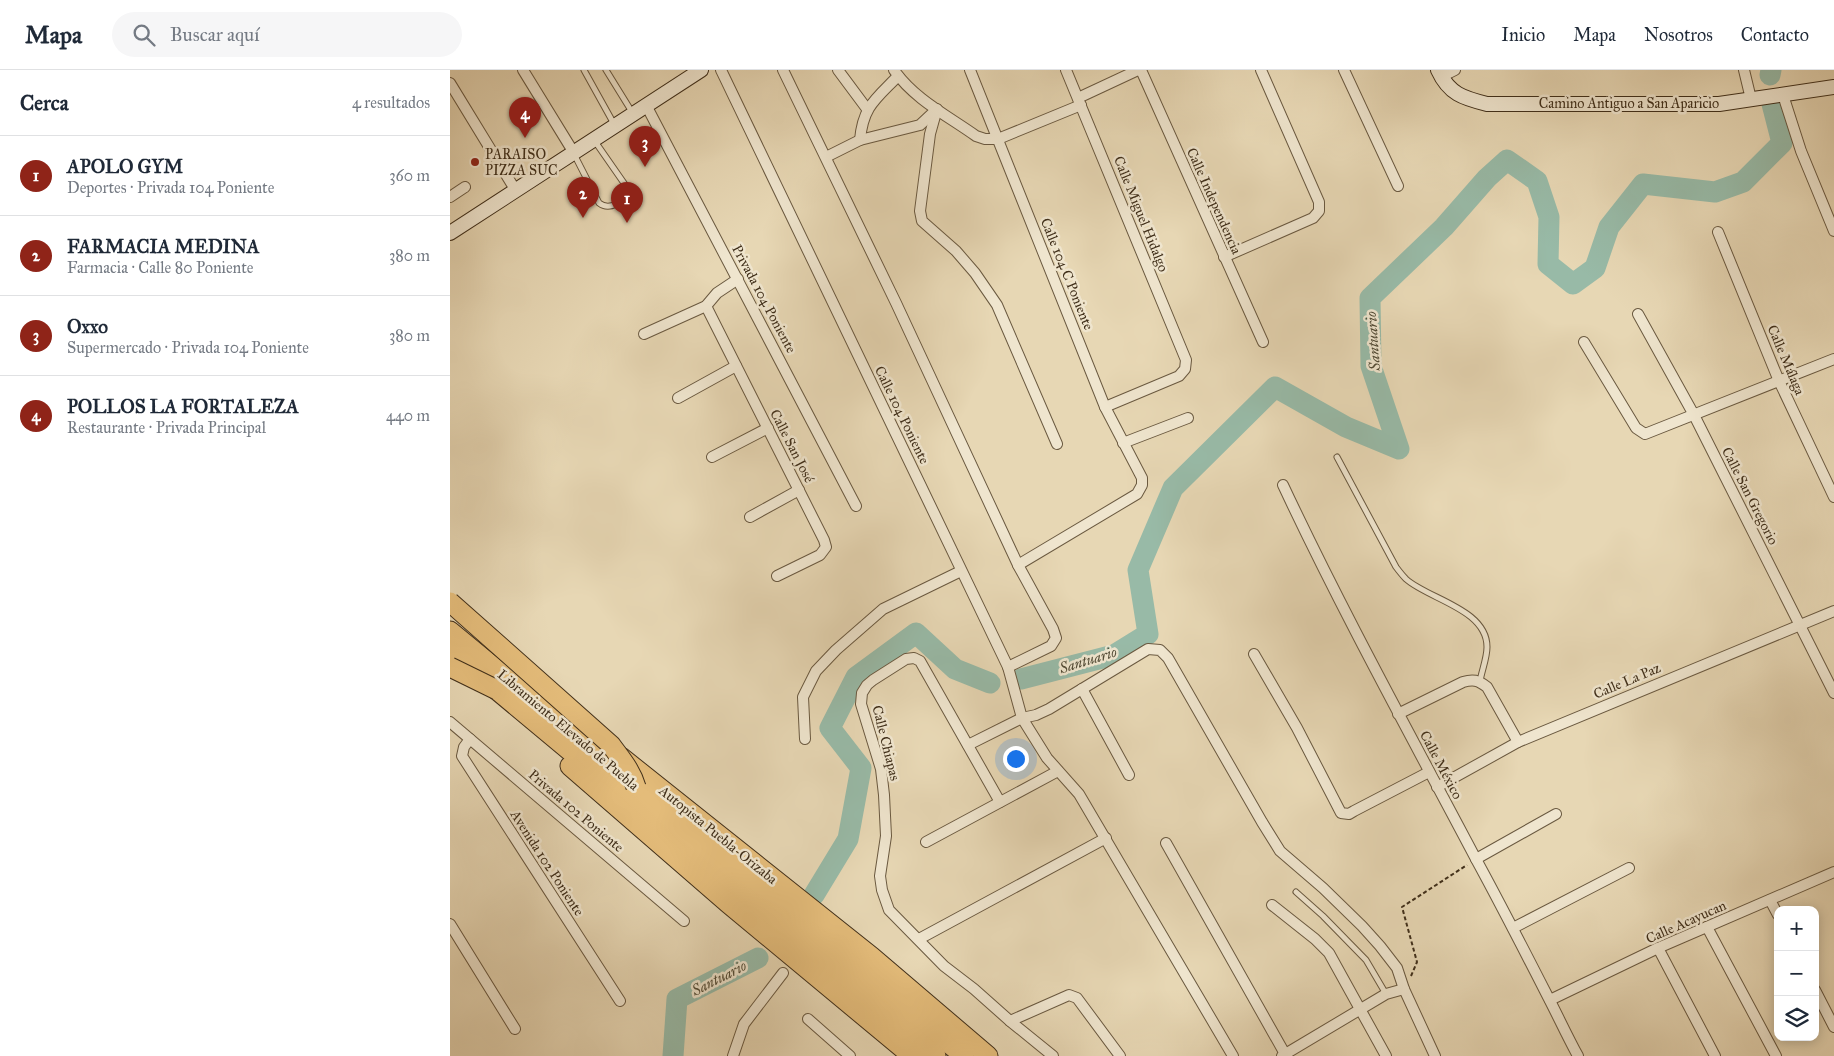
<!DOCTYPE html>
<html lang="es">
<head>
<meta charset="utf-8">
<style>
	:root { --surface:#fff; --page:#f6f6f7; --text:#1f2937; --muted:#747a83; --line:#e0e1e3; --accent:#8f2418 }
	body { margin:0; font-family:"IM FELL Great Primer",serif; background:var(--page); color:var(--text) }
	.controls { position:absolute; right:15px; bottom:15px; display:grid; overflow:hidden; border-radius:10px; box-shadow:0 2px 12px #0003 }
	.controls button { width:45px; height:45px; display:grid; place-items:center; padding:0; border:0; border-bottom:1px solid var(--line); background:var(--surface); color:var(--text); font:25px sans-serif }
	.you { position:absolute; left:565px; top:688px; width:18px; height:18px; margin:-12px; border:4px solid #fff; border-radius:50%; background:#1a73e8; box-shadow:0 0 0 8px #1a73e833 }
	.badge { display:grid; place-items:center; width:32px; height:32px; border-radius:50%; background:var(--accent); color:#fff; font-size:16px; font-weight:700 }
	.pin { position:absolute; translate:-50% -41px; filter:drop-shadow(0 1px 2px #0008) }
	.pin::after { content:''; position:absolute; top:26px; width:18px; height:15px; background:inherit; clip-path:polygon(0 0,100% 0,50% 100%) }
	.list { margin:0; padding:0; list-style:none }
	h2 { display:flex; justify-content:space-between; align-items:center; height:65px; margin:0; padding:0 20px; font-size:21px }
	h2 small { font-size:16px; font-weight:400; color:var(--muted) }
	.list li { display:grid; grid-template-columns:32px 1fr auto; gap:15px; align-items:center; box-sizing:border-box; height:80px; padding:0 20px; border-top:1px solid var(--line) }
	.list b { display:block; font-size:19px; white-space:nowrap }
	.list p { margin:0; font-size:16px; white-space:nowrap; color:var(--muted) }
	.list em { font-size:16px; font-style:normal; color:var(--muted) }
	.icon { flex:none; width:28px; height:28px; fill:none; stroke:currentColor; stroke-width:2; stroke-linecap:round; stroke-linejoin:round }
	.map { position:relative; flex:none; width:1384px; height:986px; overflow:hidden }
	header { display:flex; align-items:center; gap:30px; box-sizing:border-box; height:70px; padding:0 25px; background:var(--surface); border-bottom:1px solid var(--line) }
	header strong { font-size:24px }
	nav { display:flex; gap:28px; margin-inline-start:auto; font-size:18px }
	.search { width:350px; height:45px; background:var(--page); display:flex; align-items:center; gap:12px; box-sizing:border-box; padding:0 18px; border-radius:28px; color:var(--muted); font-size:19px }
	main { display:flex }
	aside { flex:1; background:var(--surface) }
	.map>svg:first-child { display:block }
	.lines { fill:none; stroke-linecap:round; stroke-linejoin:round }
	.river { stroke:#98baa7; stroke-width:21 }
	.lane-casing { stroke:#6a5940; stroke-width:7 }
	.street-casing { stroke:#6a5940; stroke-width:12 }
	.secondary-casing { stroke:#402f1a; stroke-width:16 }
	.highway-casing { stroke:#402f1a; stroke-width:21 }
	.path { stroke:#402f1a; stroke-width:2; stroke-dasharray:4 2.5; stroke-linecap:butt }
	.lane { stroke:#efe5ce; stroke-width:5 }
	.street { stroke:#efe5ce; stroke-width:10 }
	.secondary { stroke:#efe5ce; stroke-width:14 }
	.highway { stroke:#e4bc7a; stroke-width:19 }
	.highway-bridge-casing { stroke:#402f1a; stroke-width:21; stroke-linecap:butt }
	.highway-bridge { stroke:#e4bc7a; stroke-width:19 }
	.poi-dot { fill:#8f2418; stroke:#efe5ce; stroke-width:2 }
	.labels { text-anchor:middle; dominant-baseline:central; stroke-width:5; stroke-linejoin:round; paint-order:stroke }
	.street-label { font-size:14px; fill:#402f1a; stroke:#efe5ce }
	.poi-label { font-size:14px; fill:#402f1a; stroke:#efe5ce; text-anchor:start }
	.water-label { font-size:15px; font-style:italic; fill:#524b36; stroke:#efe5ce }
</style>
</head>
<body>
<header>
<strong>Mapa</strong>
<div class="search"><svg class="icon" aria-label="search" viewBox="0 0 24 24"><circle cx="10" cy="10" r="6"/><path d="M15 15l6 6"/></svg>Buscar aquí</div>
<nav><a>Inicio</a><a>Mapa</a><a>Nosotros</a><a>Contacto</a></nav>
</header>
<main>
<aside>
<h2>Cerca<small>4 resultados</small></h2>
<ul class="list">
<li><span class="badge">1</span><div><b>APOLO GYM</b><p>Deportes · Privada 104 Poniente</p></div><em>360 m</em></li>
<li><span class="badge">2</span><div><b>FARMACIA MEDINA</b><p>Farmacia · Calle 80 Poniente</p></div><em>380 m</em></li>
<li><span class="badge">3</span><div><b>Oxxo</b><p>Supermercado · Privada 104 Poniente</p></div><em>380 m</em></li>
<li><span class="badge">4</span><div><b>POLLOS LA FORTALEZA</b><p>Restaurante · Privada Principal</p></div><em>440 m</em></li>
</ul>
</aside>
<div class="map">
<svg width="1384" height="986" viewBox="0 0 1384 986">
	<rect width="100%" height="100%" fill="#e7d7b4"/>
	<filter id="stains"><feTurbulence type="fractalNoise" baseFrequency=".004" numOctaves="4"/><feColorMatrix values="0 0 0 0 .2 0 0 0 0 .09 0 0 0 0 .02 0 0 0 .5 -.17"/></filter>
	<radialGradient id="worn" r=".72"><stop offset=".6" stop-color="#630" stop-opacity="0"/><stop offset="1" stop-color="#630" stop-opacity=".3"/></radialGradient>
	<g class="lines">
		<g class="river">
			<path d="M1320 5 1321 0"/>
			<path d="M571 609 664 585 698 564 688 500 723 418 825 317 896 357 949 379 921 296 920 228 994 157 1037 108 1057 90 1087 111 1099 147 1098 194 1123 214 1145 198 1159 157 1193 114 1265 122 1293 112 1332 73 1322 34"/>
			<path d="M364 825 398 769 411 698 380 658 406 607 466 563 505 599 540 613"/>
			<path d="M223 986 227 929 308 888"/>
		</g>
		<g class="lane-casing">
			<g id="lane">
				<path d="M134 0 164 54"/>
				<path d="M156 0 182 42"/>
				<path d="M124 84 149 133C158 140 166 134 176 130L178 123 176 116 144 70"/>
				<path d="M887 387 946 497C949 501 953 506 956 509 978 529 1037 539 1037 577 1037 588 1032 600 1030 611"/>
				<path d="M846 822 873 846 916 890 936 924"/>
			</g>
		</g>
		<g class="street-casing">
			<g id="street">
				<path d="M73 0 124 83"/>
				<path d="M271 0 558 597 572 648 597 688 629 724 783 986"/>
				<path d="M333 0 446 233 568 495 603 559 606 568 601 576 558 597"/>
				<path d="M388 0 417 39"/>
				<path d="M444 0C464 29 498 46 526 66L535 69H548L631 35"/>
				<path d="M520 0 655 337 692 408V415L687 424 568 495"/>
				<path d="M616 0 736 290 735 299 729 306 655 337"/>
				<path d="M691 0 813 272"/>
				<path d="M894 0 948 116"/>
				<path d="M1294 0 1301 29"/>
				<path d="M991 7 1005 0"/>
				<path d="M0 13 66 121"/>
				<path d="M1333 25 1351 81 1384 161"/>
				<path d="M628 28 688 0"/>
				<path d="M196 35 406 436"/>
				<path d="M487 39 480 64 470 141 472 151 506 181 525 203 547 235 607 374"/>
				<path d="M410 70C413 36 426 29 448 6"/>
				<path d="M376 87 410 70 470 55 486 40"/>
				<path d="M0 127 15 117"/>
				<path d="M1268 162 1329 311 1384 427"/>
				<path d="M774 187 863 148 869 141V132L811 0"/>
				<path d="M256 236 374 470 376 477 370 485 327 506"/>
				<path d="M1188 244 1244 345 1384 623"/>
				<path d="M194 264 256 236 267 223 288 209"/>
				<path d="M1134 272 1186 358 1195 364 1384 289"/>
				<path d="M228 328 286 296"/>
				<path d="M673 373 738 348"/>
				<path d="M262 387 318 358"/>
				<path d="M833 415C893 543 961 666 1027 791 1051 835 1074 880 1097 925 1108 946 1117 966 1128 986"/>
				<path d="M300 447 349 420"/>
				<path d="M804 584 847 658 891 743 899 744 904 741 979 702"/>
				<path d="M632 619 679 705"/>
				<path d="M948 644 1013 612C1023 609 1028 610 1037 617L1068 672"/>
				<path d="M0 652 234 851"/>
				<path d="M20 669 14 677 12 686 170 931"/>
				<path d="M355 669 353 627 366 601 386 580 433 539 511 501"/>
				<path d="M518 675 572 648 586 645 599 639 698 579 710 580 718 588 812 752 830 781 873 818 912 856 930 876 947 898 954 919 985 986"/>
				<path d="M987 717 1068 672 1384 541"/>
				<path d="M550 732 470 591 464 588 456 589 423 610 417 615 412 623 411 634 431 699 434 725 436 766 430 806 432 820 439 840 494 896 524 919 560 951 603 986"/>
				<path d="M476 772 608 701"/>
				<path d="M716 773 835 984"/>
				<path d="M1026 789 1106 744"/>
				<path d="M1320 830 1328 845"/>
				<path d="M822 835 865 869 879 883 936 986"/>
				<path d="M0 854 65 959"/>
				<path d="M1257 857 1326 986"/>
				<path d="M1063 858 1179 798"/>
				<path d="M469 869 656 768"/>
				<path d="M1208 878 1265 986"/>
				<path d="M1365 920 1384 957"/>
				<path d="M1100 930 1208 878 1384 802"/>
				<path d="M358 949 400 986"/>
				<path d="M560 951 619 925 627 928 670 986"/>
				<path d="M283 986 294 954 333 903"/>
				<path d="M832 986 936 924 954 919"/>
			</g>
		</g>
		<g class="secondary-casing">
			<g id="secondary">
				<path d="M988 0C999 24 1013 28 1037 34H1269L1384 17"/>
				<path d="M0 163 251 0"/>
			</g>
		</g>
		<g class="highway-casing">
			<g id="highway">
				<path d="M0 561 514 986"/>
				<path d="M0 581 486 986"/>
				<path d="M171 687 422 887 538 986"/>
				<path d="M120 696 279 834 462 986"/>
			</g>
		</g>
		<path class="path" d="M961 906 967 892 952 837 1017 795"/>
		<use href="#lane" class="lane"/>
		<use href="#street" class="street"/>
		<use href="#secondary" class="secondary"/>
		<use href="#highway" class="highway"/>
		<g class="highway-bridge-casing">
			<g id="highway-bridge">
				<path d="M0 532 161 675C171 689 181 700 186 717"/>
				<path d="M0 597 47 620"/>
			</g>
		</g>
		<use href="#highway-bridge" class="highway-bridge"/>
	</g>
	<circle class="poi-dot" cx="25" cy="92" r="5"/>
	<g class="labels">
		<g class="street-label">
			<text x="1179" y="33">Camino Antiguo a San Aparicio</text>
			<text transform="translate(764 131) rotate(66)">Calle Independencia</text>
			<text transform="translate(691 144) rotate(68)">Calle Miguel Hidalgo</text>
			<text transform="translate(617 204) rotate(68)">Calle 104 C Poniente</text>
			<text transform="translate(314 229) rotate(62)">Privada 104 Poniente</text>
			<text transform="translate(1336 290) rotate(67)">Calle Málaga</text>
			<text transform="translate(452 345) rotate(64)">Calle 104 Poniente</text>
			<text transform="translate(342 376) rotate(63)">Calle San José</text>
			<text transform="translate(1300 426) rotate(63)">Calle San Gregorio</text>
			<text transform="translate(1177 611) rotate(-23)">Calle La Paz</text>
			<text transform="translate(118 660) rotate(40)">Libramiento Elevado de Puebla</text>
			<text transform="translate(436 673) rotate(76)">Calle Chiapas</text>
			<text transform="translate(991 695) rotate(62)">Calle México</text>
			<text transform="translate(126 741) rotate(40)">Privada 102 Poniente</text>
			<text transform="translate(268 765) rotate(39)">Autopista Puebla-Orizaba</text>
			<text transform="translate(97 793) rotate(57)">Avenida 102 Poniente</text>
			<text transform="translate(1236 852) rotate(-24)">Calle Acayucan</text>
		</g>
		<g class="poi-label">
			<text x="35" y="84">PARAISO<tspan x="35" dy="16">PIZZA SUC</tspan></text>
		</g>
		<g class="water-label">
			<text transform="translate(923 271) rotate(-94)">Santuario</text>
			<text transform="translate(638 590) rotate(-17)">Santuario</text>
			<text transform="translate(269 908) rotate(-27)">Santuario</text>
		</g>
	</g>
	<rect width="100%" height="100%" filter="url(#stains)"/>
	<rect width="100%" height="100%" fill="url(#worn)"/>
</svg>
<div class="controls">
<button>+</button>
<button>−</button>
<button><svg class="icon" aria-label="layers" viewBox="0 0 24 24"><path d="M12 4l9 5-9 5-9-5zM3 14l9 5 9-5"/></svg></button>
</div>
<div class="you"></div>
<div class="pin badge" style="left:177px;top:153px">1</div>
<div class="pin badge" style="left:133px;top:148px">2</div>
<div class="pin badge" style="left:195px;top:97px">3</div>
<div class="pin badge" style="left:75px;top:68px">4</div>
</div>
</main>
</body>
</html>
